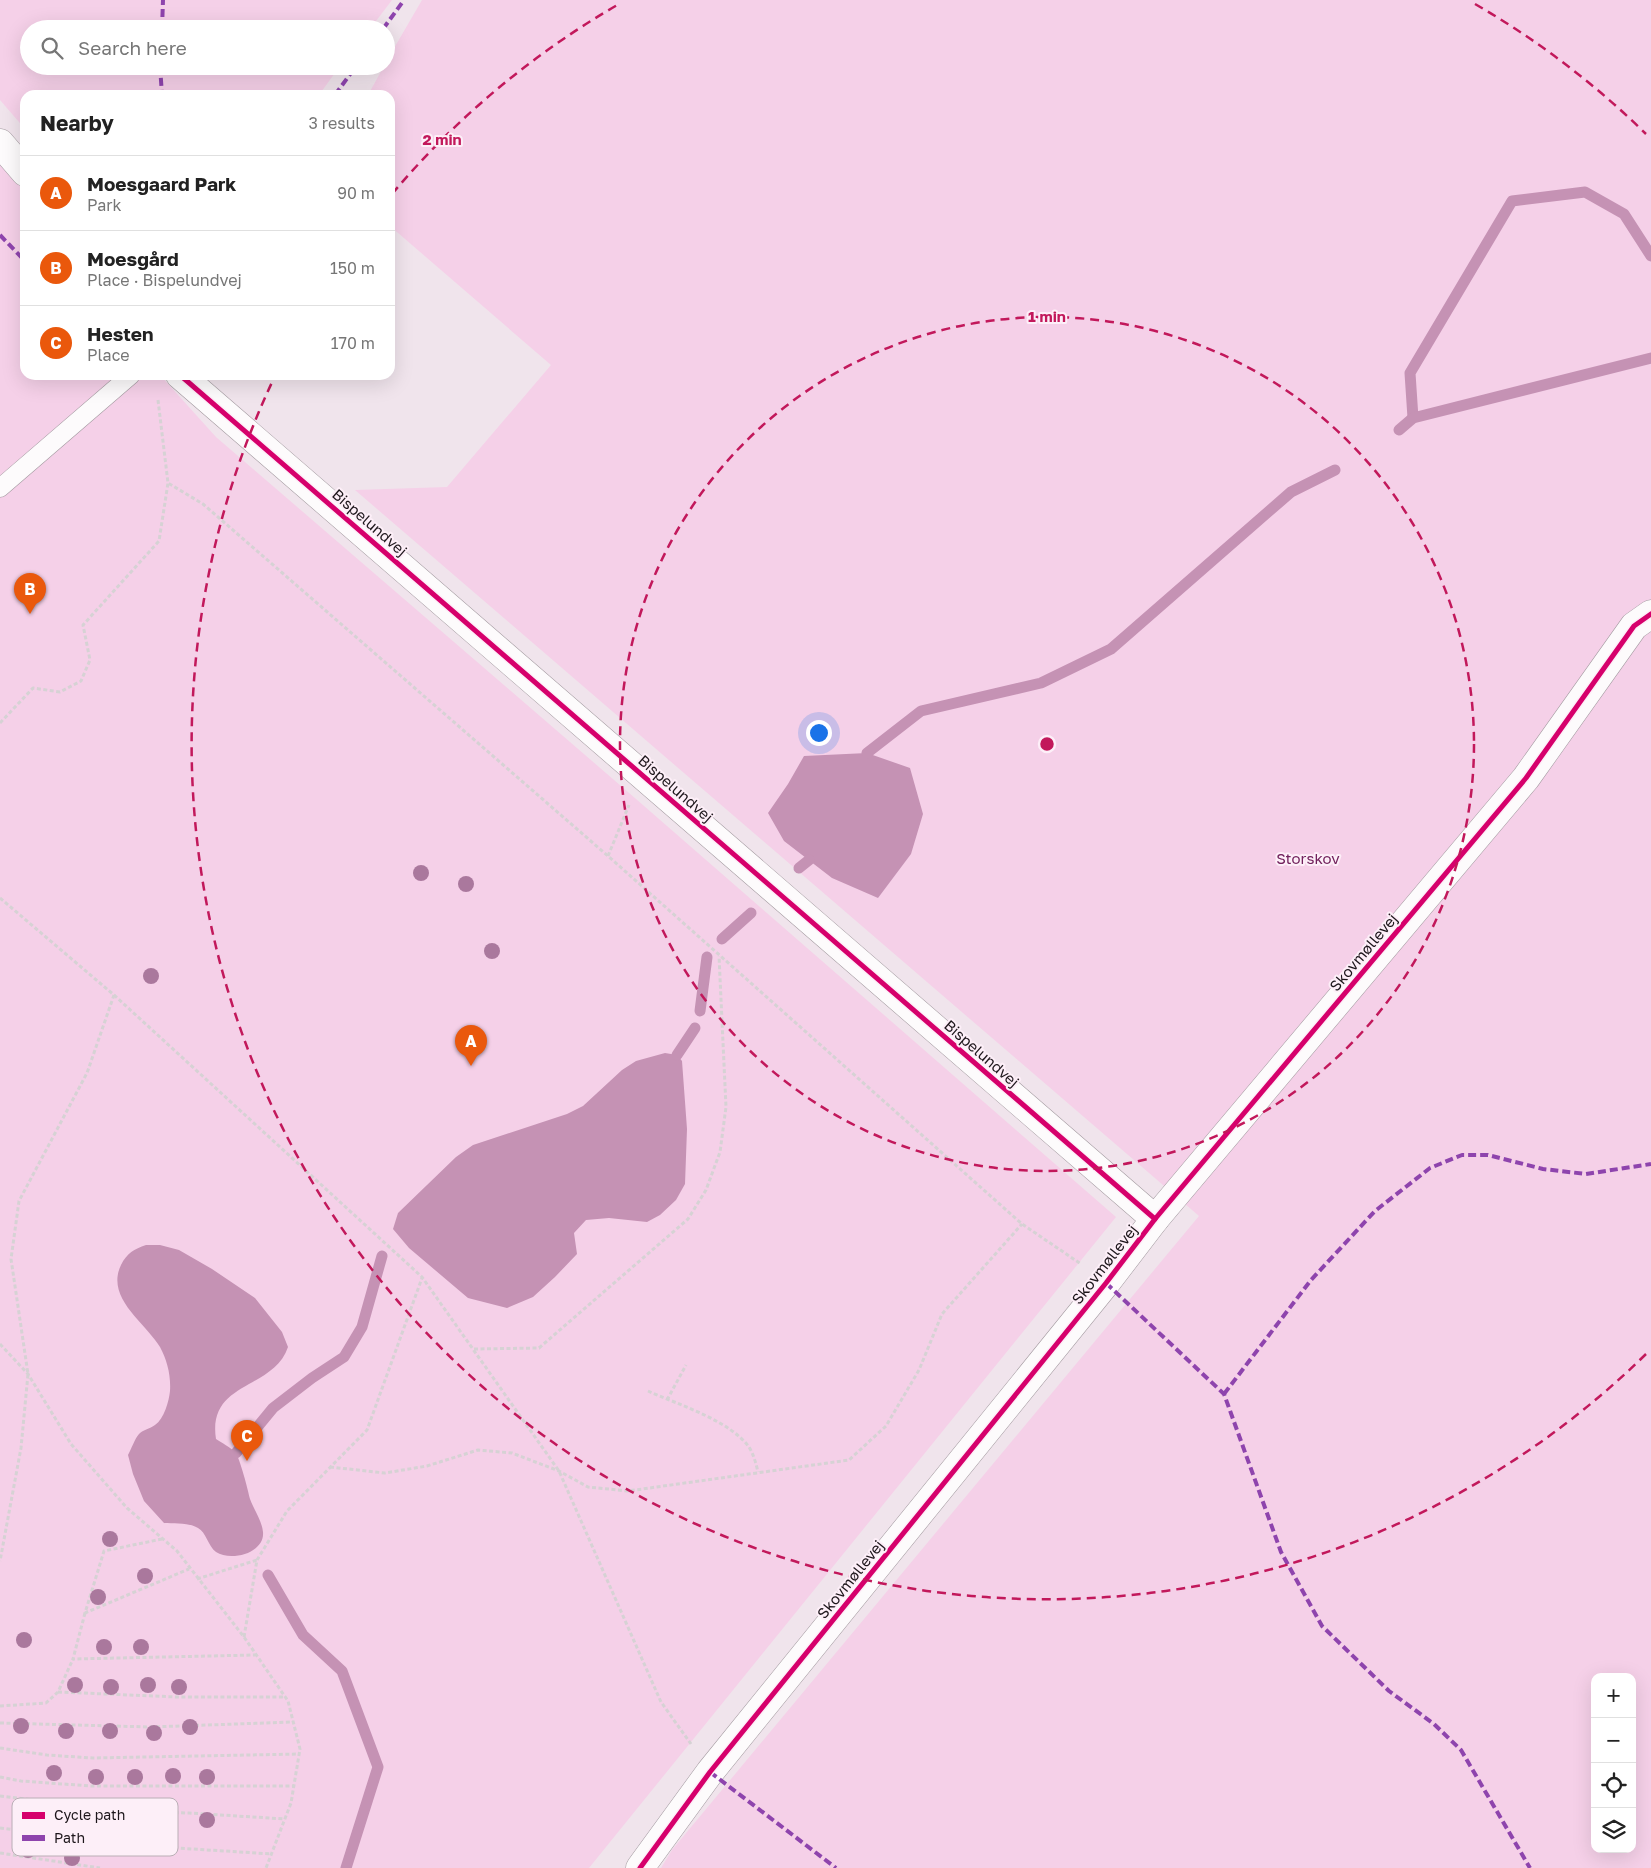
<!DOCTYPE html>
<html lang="en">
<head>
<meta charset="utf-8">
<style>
	:root { --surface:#fff; --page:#f6f6f6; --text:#222; --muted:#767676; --line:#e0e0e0; --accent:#ea580c }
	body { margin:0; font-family:"Golos Text",sans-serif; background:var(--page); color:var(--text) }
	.controls { position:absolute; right:15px; bottom:15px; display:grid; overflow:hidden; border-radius:10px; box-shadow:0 5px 20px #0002 }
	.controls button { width:45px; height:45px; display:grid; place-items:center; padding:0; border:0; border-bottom:1px solid var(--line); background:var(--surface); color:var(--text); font:25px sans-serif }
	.you { position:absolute; left:818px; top:732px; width:18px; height:18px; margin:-12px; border:4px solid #fff; border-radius:50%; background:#1a73e8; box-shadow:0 0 0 8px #1a73e833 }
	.badge { display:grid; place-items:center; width:32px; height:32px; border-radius:50%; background:var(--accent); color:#fff; font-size:16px; font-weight:700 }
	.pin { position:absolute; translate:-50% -41px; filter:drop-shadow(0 1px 2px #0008) }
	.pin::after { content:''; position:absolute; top:26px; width:18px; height:15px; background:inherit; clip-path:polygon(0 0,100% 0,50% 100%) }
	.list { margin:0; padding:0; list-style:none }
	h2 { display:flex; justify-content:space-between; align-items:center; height:65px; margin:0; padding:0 20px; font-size:21px }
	h2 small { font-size:16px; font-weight:400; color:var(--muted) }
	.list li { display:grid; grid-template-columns:32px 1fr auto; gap:15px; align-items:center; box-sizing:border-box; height:75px; padding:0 20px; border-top:1px solid var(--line) }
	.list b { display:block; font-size:19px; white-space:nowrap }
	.list p { margin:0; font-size:16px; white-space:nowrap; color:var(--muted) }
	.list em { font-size:16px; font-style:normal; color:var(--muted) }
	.icon { flex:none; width:28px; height:28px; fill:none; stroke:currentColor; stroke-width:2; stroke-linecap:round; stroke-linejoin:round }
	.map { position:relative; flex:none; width:1651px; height:1868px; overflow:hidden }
	.search { position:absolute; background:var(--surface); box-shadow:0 5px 20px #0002; left:20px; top:20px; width:375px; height:55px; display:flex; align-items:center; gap:12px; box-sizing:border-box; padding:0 18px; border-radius:28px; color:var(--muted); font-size:19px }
	.panel { position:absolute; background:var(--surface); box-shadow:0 5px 20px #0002; left:20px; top:90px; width:375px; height:290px; border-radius:15px }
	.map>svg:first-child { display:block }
	.green { fill:#f5d0e8; fill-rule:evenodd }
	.water { fill:#c592b4 }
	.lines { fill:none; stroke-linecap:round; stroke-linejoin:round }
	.stream { stroke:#c592b4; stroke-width:11 }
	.service-casing { stroke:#a2999f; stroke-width:19 }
	.minor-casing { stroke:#a2999f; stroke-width:29 }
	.path { stroke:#d6d2d4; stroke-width:3; stroke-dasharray:4 2.5; stroke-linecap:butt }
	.service { stroke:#fdfbfc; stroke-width:18 }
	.minor { stroke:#fdfbfc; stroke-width:28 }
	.quiet { stroke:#8e44ad; stroke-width:4; stroke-dasharray:8 4; stroke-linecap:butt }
	.cycleway-casing { stroke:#fdeff8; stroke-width:8 }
	.cycleway { stroke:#d6006c; stroke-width:5 }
	.tree { fill:#aa789d }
	.ring { fill:none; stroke:#c2185b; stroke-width:2.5; stroke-dasharray:9 6 }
	.labels { text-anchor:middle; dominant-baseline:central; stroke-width:4; stroke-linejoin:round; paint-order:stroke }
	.street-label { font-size:15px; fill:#1d161b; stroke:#fdeff8 }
	.park-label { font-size:15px; fill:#71205c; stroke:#fdeff8 }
	.key { fill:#fdeff8; stroke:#baaeb6; stroke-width:1 }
	.key-label { font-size:14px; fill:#1d161b }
	.centre { fill:#c2185b; stroke:#fdeff8; stroke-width:2.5 }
	.ring-label { font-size:15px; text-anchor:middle; font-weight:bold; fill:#c2185b; stroke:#fdeff8; stroke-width:4; stroke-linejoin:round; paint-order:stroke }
</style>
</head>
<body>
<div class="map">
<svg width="1651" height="1868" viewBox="0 0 1651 1868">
	<rect width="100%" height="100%" fill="#f0e4ec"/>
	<g class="green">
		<path d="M0 0H392L370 29H29V66H340L319 95H25V129L0 100Z"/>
		<path d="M422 0H1651V1868H661L672 1850 1199 1216 355 490 447 487 551 365 390 226V95H368L384 66H386V62ZM1595 1677H1632V1849H1595Z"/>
		<path d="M0 165 7 169 25 193V375H160L216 437 628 792 1116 1217 589 1868H0Z"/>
	</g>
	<g class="water">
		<path d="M867 753 910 768 923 814 911 854 878 898 832 878 784 841 768 813 788 784 804 756Z"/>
		<path d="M665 1053 677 1055 682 1061 687 1129 685 1184 676 1200 660 1215 647 1222 609 1218 586 1220 574 1233 577 1254 555 1277 533 1297 507 1308 468 1298 409 1248 393 1229 398 1213 456 1157 473 1145 567 1114 583 1106 622 1070 636 1061Z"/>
		<path d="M146 1245H160L179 1250 212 1269 255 1298 282 1332 288 1347C274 1390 207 1381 216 1439 222 1443 230 1447 235 1452 240 1458 248 1490 250 1499 254 1510 262 1521 263 1532 265 1553 231 1562 216 1552 208 1546 206 1532 198 1528 188 1522 174 1524 164 1523L144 1501 133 1474 128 1455C132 1448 134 1440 139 1434 142 1430 150 1429 155 1425 164 1419 169 1401 170 1391 171 1375 167 1360 160 1347 146 1323 105 1298 121 1265 127 1253 134 1249 146 1245Z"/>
	</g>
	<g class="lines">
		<g class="stream">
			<path d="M1413 418 1410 373 1512 201 1585 192 1624 214 1651 256"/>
			<path d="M1399 430 1413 418 1651 358"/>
			<path d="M867 753 921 711 1041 683 1111 649 1291 492 1335 470"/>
			<path d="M799 868 809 860"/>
			<path d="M722 939 751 913"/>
			<path d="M700 1011 707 957"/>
			<path d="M677 1055 695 1028"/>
			<path d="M236 1453 273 1408 312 1378 344 1357 362 1327 382 1256"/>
			<path d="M268 1575 303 1635 342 1671 378 1767 346 1868"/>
		</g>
		<g class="service-casing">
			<path id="service" d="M0 488 131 375"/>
		</g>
		<g class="minor-casing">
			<g id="minor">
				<path d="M0 143 25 172"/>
				<path d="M180 375 1155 1219"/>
				<path d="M640 1868 710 1772 1106 1283 1155 1219 1526 778 1634 626 1651 614"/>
			</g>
		</g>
		<g class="path">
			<path d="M158 400 168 483 203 504 608 856 1022 1224 1081 1264"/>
			<path d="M0 723 33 688 60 692 81 681 90 660 83 625 159 541 168 483"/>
			<path d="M608 856 629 805"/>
			<path d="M0 898 114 995 87 1073 19 1201 11 1259 28 1374 21 1448 0 1561"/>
			<path d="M114 995 422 1277 559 1471 661 1702 691 1744"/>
			<path d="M0 1344 28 1374 71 1444 127 1508 177 1551 244 1637 288 1701 300 1749 291 1803 266 1868"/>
			<path d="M474 1349 539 1348 688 1219 706 1190 720 1152 726 1107 719 956"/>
			<path d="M648 1391C679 1405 729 1420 749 1447 754 1455 756 1464 758 1472"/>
			<path d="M667 1400 686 1365"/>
			<path d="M330 1467 385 1473 427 1466 478 1450 512 1453 559 1471 588 1487 628 1491 849 1460 886 1426 919 1370 942 1314 1022 1224"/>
			<path d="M162 1539 104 1551 85 1613 189 1569"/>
			<path d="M197 1579 257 1560"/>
			<path d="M85 1613 73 1659 255 1655"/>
			<path d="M244 1637 257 1560 287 1511 367 1430 422 1278"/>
			<path d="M58 1692 177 1697H285"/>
			<path d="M0 1706 46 1703 58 1692 73 1659"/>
			<path d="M0 1723 151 1727 293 1722"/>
			<path d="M0 1748 47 1755 93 1758 299 1754"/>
			<path d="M0 1777 21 1781 91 1786H294"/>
			<path d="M0 1796 139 1812 189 1813 285 1819"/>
			<path d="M0 1828 145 1846 272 1854"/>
			<path d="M0 1853 100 1868"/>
		</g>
		<use href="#service" class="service"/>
		<use href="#minor" class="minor"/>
		<g class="quiet">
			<path d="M162 29 163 0"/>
			<path d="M383 29 404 0"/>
			<path d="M160 66 162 95"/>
			<path d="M335 95 356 66"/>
			<path d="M0 235 25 261"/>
			<path d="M129 375 130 376"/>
			<path d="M1106 1283 1224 1394 1281 1552 1322 1626 1389 1691 1434 1724 1461 1750 1530 1868"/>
			<path d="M1224 1394 1311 1280 1375 1211 1430 1168 1462 1155H1488L1543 1169 1586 1174 1651 1164"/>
			<path d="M710 1772 836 1868"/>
		</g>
		<g class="cycleway-casing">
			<g id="cycleway">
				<path d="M180 375 1155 1219"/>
				<path d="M640 1868 710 1772 1106 1283 1155 1219 1526 778 1634 626 1651 614"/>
			</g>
		</g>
		<use href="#cycleway" class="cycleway"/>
	</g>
	<g class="tree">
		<circle cx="421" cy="873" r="8"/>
		<circle cx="466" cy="884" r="8"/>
		<circle cx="492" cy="951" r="8"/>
		<circle cx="151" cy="976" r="8"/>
		<circle cx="110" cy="1539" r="8"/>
		<circle cx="145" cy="1576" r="8"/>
		<circle cx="98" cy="1597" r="8"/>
		<circle cx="24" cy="1640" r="8"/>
		<circle cx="104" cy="1647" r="8"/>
		<circle cx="141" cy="1647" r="8"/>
		<circle cx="75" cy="1685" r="8"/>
		<circle cx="148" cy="1685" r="8"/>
		<circle cx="111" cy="1687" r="8"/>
		<circle cx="179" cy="1687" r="8"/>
		<circle cx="21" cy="1726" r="8"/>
		<circle cx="190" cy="1727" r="8"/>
		<circle cx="66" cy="1731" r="8"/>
		<circle cx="110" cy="1731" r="8"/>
		<circle cx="154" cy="1733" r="8"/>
		<circle cx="54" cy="1773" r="8"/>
		<circle cx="173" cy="1776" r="8"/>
		<circle cx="96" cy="1777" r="8"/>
		<circle cx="135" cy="1777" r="8"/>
		<circle cx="207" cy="1777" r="8"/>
		<circle cx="207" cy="1820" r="8"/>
		<circle cx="28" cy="1850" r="8"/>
		<circle cx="72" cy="1858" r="8"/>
	</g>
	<g class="ring">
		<circle cx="1047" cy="744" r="427"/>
		<path d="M1646 1354A855 855 0 0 1 275 376M392 194A855 855 0 0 1 619 4M1475 4A855 855 0 0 1 1646 134"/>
	</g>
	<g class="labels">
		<g class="street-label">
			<text transform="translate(370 522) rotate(41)">Bispelundvej</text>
			<text transform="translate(676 788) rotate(41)">Bispelundvej</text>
			<text transform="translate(1363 952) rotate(-50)">Skovmøllevej</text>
			<text transform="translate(982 1053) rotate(41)">Bispelundvej</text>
			<text transform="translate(1104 1264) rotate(-52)">Skovmøllevej</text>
			<text transform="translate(850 1579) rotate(-51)">Skovmøllevej</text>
		</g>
		<g class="park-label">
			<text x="1308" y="858">Storskov</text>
		</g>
	</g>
	<rect x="12" y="1798" width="166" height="58" rx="8" class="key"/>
	<rect x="22" y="1812" width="23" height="7" fill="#d6006c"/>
	<rect x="22" y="1835" width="23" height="6" fill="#8e44ad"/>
	<g class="key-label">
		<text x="54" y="1820">Cycle path</text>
		<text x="54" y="1843">Path</text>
	</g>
	<circle cx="1047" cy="744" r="8" class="centre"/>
	<g class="ring-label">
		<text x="442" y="145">2 min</text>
		<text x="1047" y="322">1 min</text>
	</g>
</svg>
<div class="controls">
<button>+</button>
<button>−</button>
<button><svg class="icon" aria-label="locate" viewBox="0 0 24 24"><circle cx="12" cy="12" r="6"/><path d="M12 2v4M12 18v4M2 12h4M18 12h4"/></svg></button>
<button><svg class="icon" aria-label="layers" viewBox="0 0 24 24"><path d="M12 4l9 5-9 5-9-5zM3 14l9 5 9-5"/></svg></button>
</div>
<div class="you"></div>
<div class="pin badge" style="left:471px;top:1066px">A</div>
<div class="pin badge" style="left:30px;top:614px">B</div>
<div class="pin badge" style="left:247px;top:1461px">C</div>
<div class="search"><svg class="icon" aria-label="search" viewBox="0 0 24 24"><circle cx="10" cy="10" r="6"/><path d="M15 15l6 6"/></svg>Search here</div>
<section class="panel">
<h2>Nearby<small>3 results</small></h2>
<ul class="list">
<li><span class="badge">A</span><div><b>Moesgaard Park</b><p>Park</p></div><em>90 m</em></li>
<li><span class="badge">B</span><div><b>Moesgård</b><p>Place · Bispelundvej</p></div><em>150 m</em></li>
<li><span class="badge">C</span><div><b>Hesten</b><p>Place</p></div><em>170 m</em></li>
</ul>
</section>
</div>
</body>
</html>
